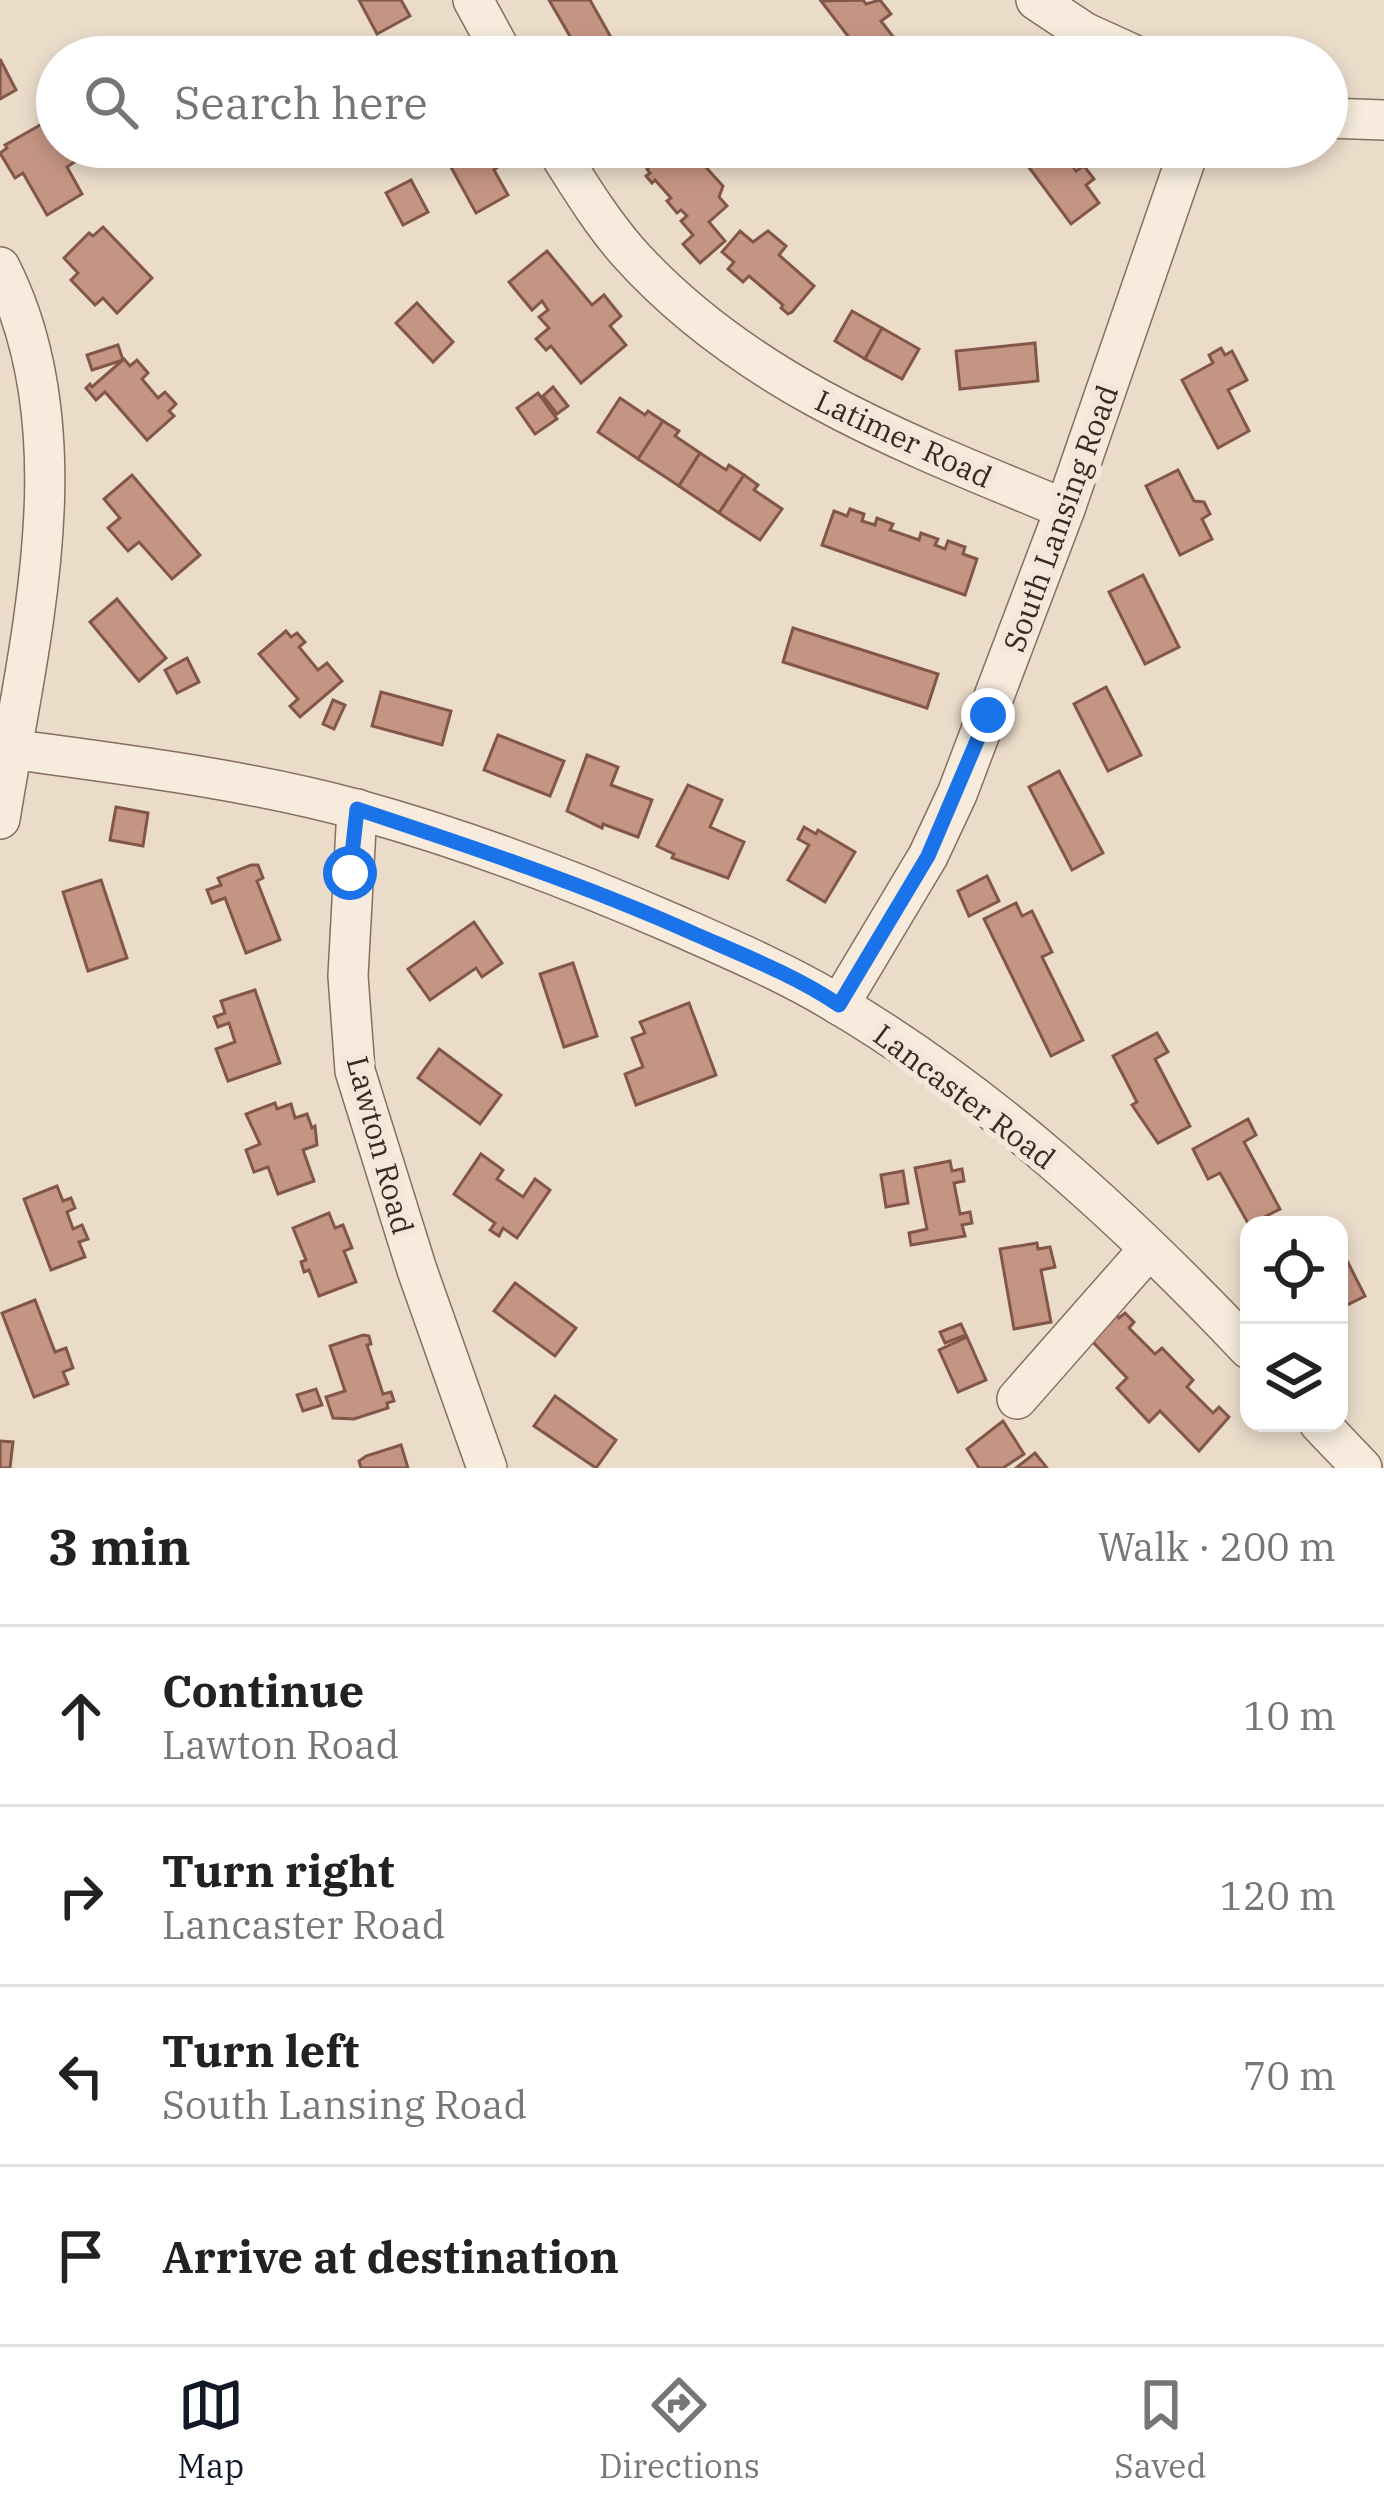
<!DOCTYPE html>
<html lang="en">
<head>
<meta charset="utf-8">
<style>
	:root { --surface:#fff; --page:#f2f2f2; --text:#222; --muted:#767676; --line:#e0e0e0; --accent:#111827 }
	body { margin:0; font-family:"IBM Plex Serif",serif; background:var(--page); color:var(--text) }
	.controls { position:absolute; right:36px; bottom:36px; display:grid; overflow:hidden; border-radius:24px; box-shadow:0 6px 18px #0003 }
	.controls button { width:108px; height:108px; display:grid; place-items:center; padding:0; border:0; border-bottom:3px solid var(--line); background:var(--surface); color:var(--text); font:60px sans-serif }
	.stop { position:absolute; width:36px; height:36px; margin:-27px; border:9px solid #1a73e8; border-radius:50%; background:#fff }
	.stop.end { background:#1a73e8; border-color:#fff; box-shadow:0 3px 12px #0008 }
	.list { margin:0; padding:0; list-style:none }
	h2 { display:flex; justify-content:space-between; align-items:center; height:156px; margin:0; padding:0 48px; font-size:51px }
	h2 small { font-size:39px; font-weight:400; color:var(--muted) }
	.list li { display:grid; grid-template-columns:78px 1fr auto; gap:36px; align-items:center; box-sizing:border-box; height:180px; padding:0 48px; border-top:3px solid var(--line) }
	.list b { display:block; font-size:45px; white-space:nowrap }
	.list p { margin:0; font-size:39px; white-space:nowrap; color:var(--muted) }
	.list em { font-size:39px; font-style:normal; color:var(--muted) }
	.icon { flex:none; width:66px; height:66px; fill:none; stroke:currentColor; stroke-width:2; stroke-linecap:round; stroke-linejoin:round }
	.map { position:relative; flex:none; width:1384px; height:1468px; overflow:hidden }
	.search { position:absolute; background:var(--surface); box-shadow:0 6px 18px #0003; left:36px; right:36px; top:36px; height:132px; display:flex; align-items:center; gap:30px; box-sizing:border-box; padding:0 42px; border-radius:66px; color:var(--muted); font-size:45px }
	.sheet { height:876px; background:var(--surface) }
	nav { display:flex; justify-content:space-around; align-items:center; box-sizing:border-box; height:168px; border-top:3px solid var(--line); background:var(--surface); font-size:33px; color:var(--muted) }
	nav a { display:grid; justify-items:center; gap:6px }
	nav .on { color:var(--accent) }
	.map>svg:first-child { display:block }
	.building { fill:#c59583; stroke:#825648; stroke-width:3 }
	.lines { fill:none; stroke-linecap:round; stroke-linejoin:round }
	.minor-casing { stroke:#866e60; stroke-width:42 }
	.minor { stroke:#f6ebdc; stroke-width:39 }
	.route { stroke:#1a73e8; stroke-width:15 }
	.labels { text-anchor:middle; dominant-baseline:central; stroke-width:12; stroke-linejoin:round; paint-order:stroke }
	.street-label { font-size:30px; fill:#382922; stroke:#f3e7d9 }
</style>
</head>
<body>
<div class="map">
<svg width="1384" height="1468" viewBox="0 0 1384 1468">
	<rect width="100%" height="100%" fill="#ebdcca"/>
	<g class="building">
		<path d="M359 0H401L410 16 377 34Z"/>
		<path d="M549 0H590L622 57H582Z"/>
		<path d="M863 0 866 4 880 0 891 14 881 21 908 56 864 57 821 1Z"/>
		<path d="M0 59 16 90 0 99Z"/>
		<path d="M42 124 49 135 57 131V147H68L76 161 67 167 82 194 47 215 23 173 15 178 0 153 7 148 5 145Z"/>
		<path d="M440 147H481L484 152 489 148 499 166 494 170 508 195 476 213Z"/>
		<path d="M671 147H677L687 158 693 153 723 186 719 197 727 206 709 222 725 241 700 263 683 244 693 235 681 221 687 216 681 210 677 213 667 201 671 198 655 180 652 183 646 176 650 173 647 169Z"/>
		<path d="M1045 147H1059L1076 171 1084 166 1094 179 1086 185 1099 203 1071 224 1025 162Z"/>
		<path d="M411 180 428 212 403 225 386 193Z"/>
		<path d="M103 227 152 278 117 313 103 298 95 305 71 280 78 273 64 258 89 233 93 236Z"/>
		<path d="M740 231 753 242 768 231 786 246 779 255 814 286 792 312 788 314 781 308 783 305 749 276 743 282 728 269 734 262 722 252Z"/>
		<path d="M547 251 592 305 604 295 621 316 610 326 626 345 581 383 551 346 546 350 536 339 549 328 539 317 548 310 542 301 532 310 509 282Z"/>
		<path d="M417 303 453 342 433 362 396 323Z"/>
		<path d="M852 311 882 328 865 359 835 341Z"/>
		<path d="M882 328 919 349 902 379 865 359Z"/>
		<path d="M1035 343 1038 381 960 389 956 351Z"/>
		<path d="M118 345 123 360 92 370 87 355Z"/>
		<path d="M1221 348 1225 355 1232 351 1247 380 1228 390 1249 431 1218 448 1182 380 1213 363 1209 355Z"/>
		<path d="M124 359 130 366 137 360 148 373 142 379 158 398 165 392 176 404 169 411 174 416 147 440 105 392 96 400 86 388 90 384 92 387Z"/>
		<path d="M553 387 568 406 557 414 543 396Z"/>
		<path d="M538 393 557 419 535 434 517 408Z"/>
		<path d="M620 398 645 415 648 411 663 421 638 459 598 432Z"/>
		<path d="M663 421 679 431 675 436 700 453 679 486 638 459Z"/>
		<path d="M700 453 726 470 729 465 744 475 719 513 679 486Z"/>
		<path d="M1178 470 1194 501 1204 502 1210 514 1202 519 1212 539 1180 555 1146 486Z"/>
		<path d="M132 475 200 555 172 579 139 542 128 551 108 528 120 518 104 499Z"/>
		<path d="M744 475 758 485 754 490 782 509 760 540 719 513Z"/>
		<path d="M850 509 864 514 862 521 875 525 877 518 893 524 890 530 919 540 921 533 938 539 935 545 945 549 948 541 965 547 963 554 977 559 965 595 822 545 834 511 847 516Z"/>
		<path d="M1143 575 1179 647 1145 664 1109 592Z"/>
		<path d="M117 599 166 658 139 681 90 622Z"/>
		<path d="M793 628 938 674 927 708 783 662Z"/>
		<path d="M286 631 291 637 297 633 305 642 299 647 318 670 327 663 342 681 300 717 290 706 298 699 259 654Z"/>
		<path d="M187 658 199 682 177 693 165 670Z"/>
		<path d="M1106 687 1141 755 1108 771 1074 704Z"/>
		<path d="M381 692 451 711 442 745 372 726Z"/>
		<path d="M333 700 345 705 334 729 323 724Z"/>
		<path d="M498 735 564 761 550 796 484 770Z"/>
		<path d="M587 755 618 767 611 785 652 800 638 837 603 824 602 828 567 811Z"/>
		<path d="M1059 771 1103 853 1072 870 1029 787Z"/>
		<path d="M688 785 722 800 710 827 744 842 728 878 672 858 674 854 657 846Z"/>
		<path d="M116 807 148 813 143 846 110 840Z"/>
		<path d="M804 827 816 834 818 830 855 852 825 902 788 880 809 845 798 839Z"/>
		<path d="M251 865H258L263 878 257 881 280 940 246 953 225 898 212 903 207 890 221 885 218 878Z"/>
		<path d="M987 876 999 901 969 916 958 891Z"/>
		<path d="M101 880 127 958 88 971 63 892Z"/>
		<path d="M1016 903 1022 916 1032 911 1052 952 1042 957 1083 1040 1051 1056 984 919Z"/>
		<path d="M474 922 502 963 482 977 476 968 430 1000 408 969Z"/>
		<path d="M573 963 597 1036 564 1047 540 974Z"/>
		<path d="M255 990 280 1063 228 1081 216 1049 235 1042 229 1023 218 1027 214 1017 225 1013 221 1001Z"/>
		<path d="M689 1003 716 1075 636 1105 625 1074 643 1067 632 1038 645 1033 640 1022Z"/>
		<path d="M1157 1033 1168 1052 1155 1059 1190 1126 1158 1143 1132 1105 1137 1102 1113 1056Z"/>
		<path d="M439 1049 501 1095 480 1124 418 1078Z"/>
		<path d="M275 1103 277 1109 291 1104 295 1118 307 1114 312 1128 315 1126 317 1145 303 1150 314 1181 278 1194 268 1167 254 1172 246 1150 260 1144 246 1114Z"/>
		<path d="M1248 1119 1256 1135 1244 1142 1280 1209 1249 1225 1220 1173 1208 1179 1193 1149Z"/>
		<path d="M481 1154 503 1170 497 1179 523 1197 535 1179 550 1190 517 1238 503 1228 499 1236 490 1230 495 1223 454 1194Z"/>
		<path d="M950 1161 952 1171 962 1169 964 1181 954 1183 960 1214 970 1212 972 1223 962 1225 965 1236 911 1245 909 1233 927 1229 915 1168Z"/>
		<path d="M903 1171 908 1203 886 1207 881 1175Z"/>
		<path d="M57 1186 63 1201 71 1198 75 1208 67 1212 73 1229 82 1225 88 1239 79 1242 85 1257 51 1270 24 1199Z"/>
		<path d="M329 1213 335 1228 343 1225 352 1248 344 1251 356 1282 319 1296 309 1270 304 1272 301 1262 306 1260 293 1228Z"/>
		<path d="M1037 1243 1038 1249 1050 1247 1055 1267 1041 1270 1051 1322 1014 1329 1000 1249Z"/>
		<path d="M1339 1245 1365 1296 1339 1309Z"/>
		<path d="M515 1283 576 1328 555 1356 494 1311Z"/>
		<path d="M35 1300 55 1352 66 1348 73 1368 63 1372 68 1384 34 1397 2 1313Z"/>
		<path d="M1125 1313 1134 1322 1129 1328 1155 1354 1162 1348 1193 1380 1187 1387 1213 1413 1219 1407 1229 1417 1199 1451 1160 1411 1149 1422 1117 1388 1127 1378 1092 1341 1117 1315 1119 1318Z"/>
		<path d="M961 1324 966 1335 945 1343 940 1332Z"/>
		<path d="M363 1335 369 1336 371 1344 367 1345 383 1394 391 1392 394 1401 387 1403 388 1408 354 1419 333 1418 326 1397 345 1391 330 1346Z"/>
		<path d="M967 1337 986 1380 958 1392 939 1350Z"/>
		<path d="M316 1389 322 1405 303 1411 297 1395Z"/>
		<path d="M555 1396 616 1440 596 1468 534 1426Z"/>
		<path d="M1003 1421 1024 1454 1003 1468H979L967 1449Z"/>
		<path d="M0 1441 13 1442 10 1468H0Z"/>
		<path d="M401 1445 408 1468H361L359 1461 366 1456Z"/>
		<path d="M1035 1453 1047 1468H1016Z"/>
	</g>
	<g class="lines">
		<g class="minor-casing">
			<g id="minor">
				<path d="M473 0 504 57"/>
				<path d="M1036 0 1084 32 1139 57"/>
				<path d="M1327 118 1384 120"/>
				<path d="M555 147C578 183 600 220 628 252 745 383 907 444 1065 509"/>
				<path d="M0 267C85 434 28 643 0 819"/>
				<path d="M10 749C127 765 245 779 359 810 468 840 573 880 676 925 728 948 782 971 831 1000 988 1092 1125 1218 1249 1349"/>
				<path d="M357 809 348 976 355 1071 417 1270 487 1468"/>
				<path d="M839 1005 928 856 957 794 1065 509 1190 147"/>
				<path d="M1017 1399 1149 1249"/>
				<path d="M1319 1423 1362 1468"/>
			</g>
		</g>
		<use href="#minor" class="minor"/>
	</g>
	<g class="lines">
		<path class="route" d="M350 873 357 809C472 847 586 885 697 935 745 956 796 976 839 1005L928 856 988 715"/>
	</g>
	<g class="labels">
		<g class="street-label">
			<text transform="translate(904 438) rotate(25)">Latimer Road</text>
			<text transform="translate(1060 518) rotate(-70)">South Lansing Road</text>
			<text transform="translate(965 1096) rotate(37)">Lancaster Road</text>
			<text transform="translate(381 1145) rotate(75)">Lawton Road</text>
		</g>
	</g>
</svg>
<div class="controls">
<button><svg class="icon" aria-label="locate" viewBox="0 0 24 24"><circle cx="12" cy="12" r="6"/><path d="M12 2v4M12 18v4M2 12h4M18 12h4"/></svg></button>
<button><svg class="icon" aria-label="layers" viewBox="0 0 24 24"><path d="M12 4l9 5-9 5-9-5zM3 14l9 5 9-5"/></svg></button>
</div>
<div class="stop" style="left:350px;top:873px"></div>
<div class="stop end" style="left:988px;top:715px"></div>
<div class="search"><svg class="icon" aria-label="search" viewBox="0 0 24 24"><circle cx="10" cy="10" r="6"/><path d="M15 15l6 6"/></svg>Search here</div>
</div>
<section class="sheet">
<h2>3 min<small>Walk · 200 m</small></h2>
<ul class="list">
<li><svg class="icon" aria-label="ahead" viewBox="0 0 24 24"><path d="M12 20V5M6 11l6-6 6 6"/></svg><div><b>Continue</b><p>Lawton Road</p></div><em>10 m</em></li>
<li><svg class="icon" aria-label="right" viewBox="0 0 24 24"><path d="M7 20v-9h11M14 6l5 5-5 5"/></svg><div><b>Turn right</b><p>Lancaster Road</p></div><em>120 m</em></li>
<li><svg class="icon" aria-label="left" viewBox="0 0 24 24"><path d="M17 20v-9H6M10 6l-5 5 5 5"/></svg><div><b>Turn left</b><p>South Lansing Road</p></div><em>70 m</em></li>
<li><svg class="icon" aria-label="arrive" viewBox="0 0 24 24"><path d="M6 21V4h12l-3 4 3 4H6"/></svg><div><b>Arrive at destination</b></div></li>
</ul>
</section>
<nav>
<a class="on"><svg class="icon" aria-label="map" viewBox="0 0 24 24"><path d="M3 6l6-2 6 2 6-2v14l-6 2-6-2-6 2zM9 4v14M15 6v14"/></svg>Map</a>
<a><svg class="icon" aria-label="directions" viewBox="0 0 24 24"><path d="M12 3l9 9-9 9-9-9zM9 14v-3h6M13 9l2 2-2 2"/></svg>Directions</a>
<a><svg class="icon" aria-label="saved" viewBox="0 0 24 24"><path d="M7 4h10v16l-5-4-5 4z"/></svg>Saved</a>
</nav>
</body>
</html>
